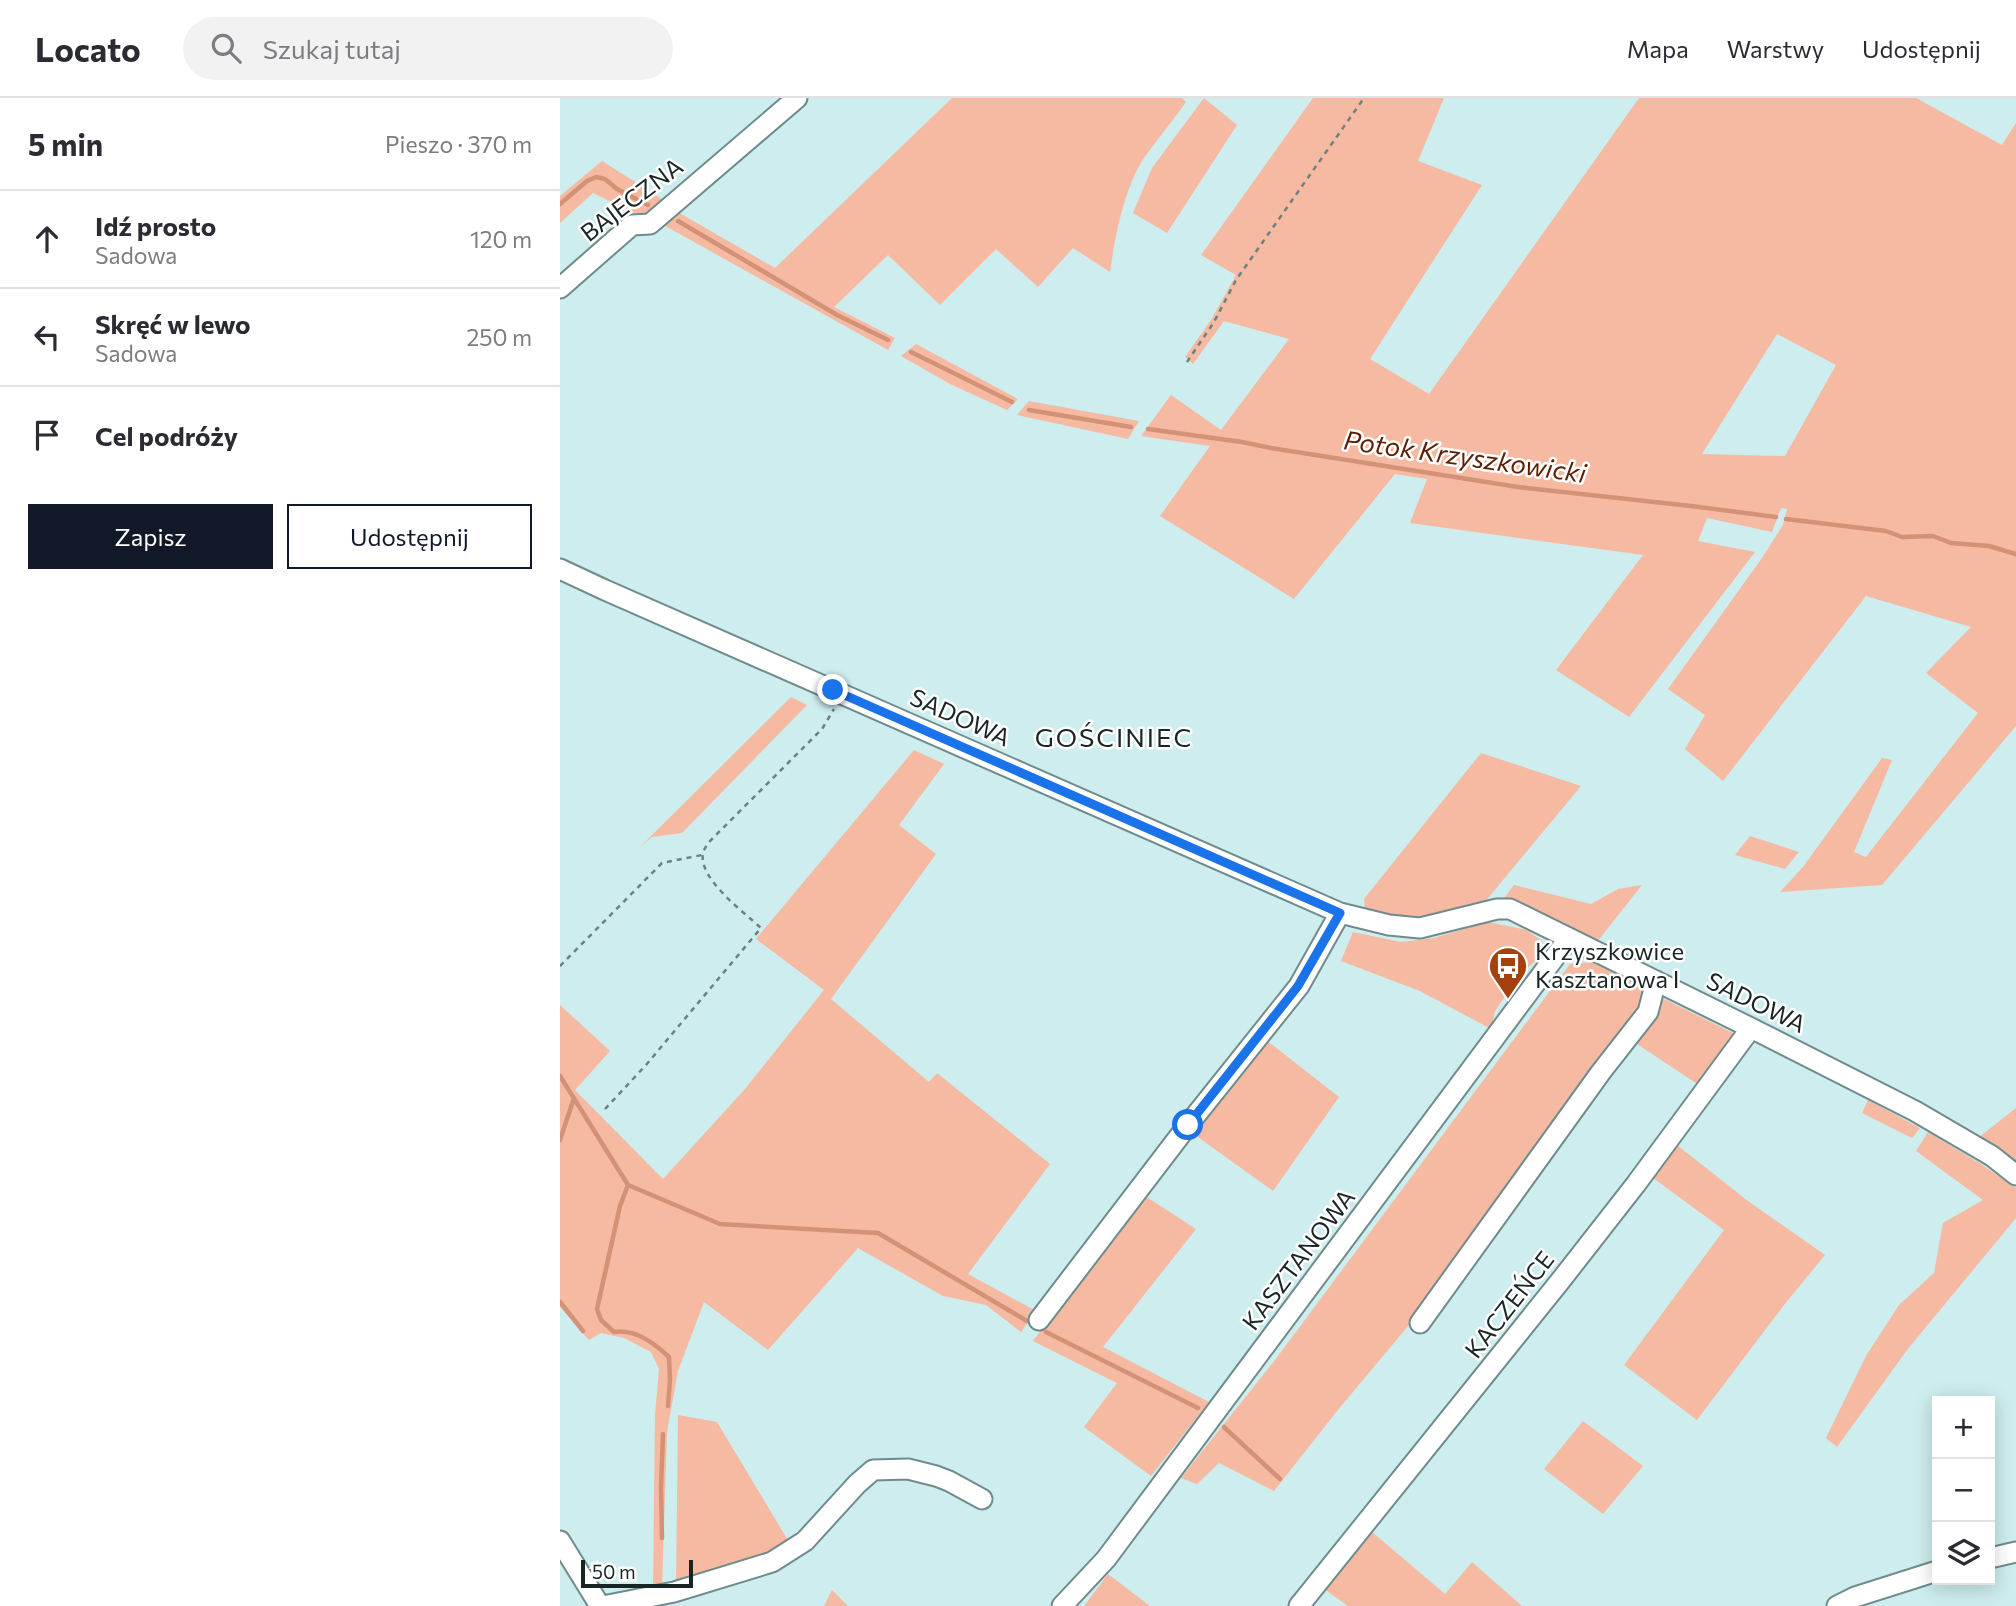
<!DOCTYPE html>
<html lang="pl">
<meta charset="utf-8">
<style>
body{margin:0;font-family:Commissioner,sans-serif;background:#f2f2f3;color:#2b2b33}
.controls{position:absolute;right:21px;bottom:21px;display:grid;overflow:hidden;border-radius:0px;box-shadow:0 4px 18px #0003}
.controls button{width:63px;height:63px;display:grid;place-items:center;padding:0;border:0;border-bottom:2px solid #e1e1e2;background:#fff;color:#2b2b33;font:35px sans-serif}
.scale{position:absolute;left:21px;bottom:18px;width:112px;box-sizing:border-box;padding-left:7px;border:4px solid #192525;border-top:0;font-size:19px;line-height:24px;white-space:nowrap;color:#192525;-webkit-text-stroke:5px #fff;paint-order:stroke}
.stop{position:absolute;width:21px;height:21px;margin:-16px;border:5px solid #1a73e8;border-radius:50%;background:#fff}
.stop.end{background:#1a73e8;border-color:#fff;box-shadow:0 2px 7px #0008}
.list{margin:0;padding:0;list-style:none}
h2{display:flex;justify-content:space-between;align-items:center;height:91px;margin:0;padding:0 28px;font-size:30px}
h2 small{font-size:23px;font-weight:400;color:#7c7c81}
.list li{display:grid;grid-template-columns:46px 1fr auto;gap:21px;align-items:center;box-sizing:border-box;height:98px;padding:0 28px;border-top:2px solid #e1e1e2}
.list b{display:block;font-size:26px;white-space:nowrap}
.list p{margin:0;font-size:23px;white-space:nowrap;color:#7c7c81}
.list em{font-size:23px;font-style:normal;color:#7c7c81}
.actions{display:flex;gap:14px;padding:21px 28px}
.actions a{flex:1;padding:16px 0;border:2px solid #111827;border-radius:0px;text-align:center;font-size:24px;color:#111827}
.actions .main{background:#111827;color:#fff}
.icon{flex:none;width:38px;height:38px;fill:none;stroke:currentColor;stroke-width:2;stroke-linecap:round;stroke-linejoin:round}
.map{position:relative;flex:none;width:1456px;height:1508px;overflow:hidden}
header{display:flex;align-items:center;gap:42px;box-sizing:border-box;height:98px;padding:0 35px;background:#fff;border-bottom:2px solid #e1e1e2}
header strong{font-size:33px}
nav{display:flex;gap:38px;margin-inline-start:auto;font-size:24px}
.search{width:490px;height:63px;background:#f2f2f3;display:flex;align-items:center;gap:18px;box-sizing:border-box;padding:0 24px;border-radius:38px;color:#7c7c81;font-size:26px}
main{display:flex}
aside{flex:1;background:#fff}
.map>svg:first-child{display:block}
.green{fill:#f6b9a1;fill-rule:evenodd}
.lines{fill:none;stroke-linecap:round;stroke-linejoin:round}
.stream{stroke:#d39176;stroke-width:4.5}
.minor-casing{stroke:#6f8b8c;stroke-width:23}
.path{stroke:#6c8181;stroke-width:2.5;stroke-dasharray:5 5;stroke-linecap:butt}
.minor{stroke:#fff;stroke-width:19}
.route{stroke:#1a73e8;stroke-width:9}
.labels{text-anchor:middle;stroke-width:5;stroke-linejoin:round;paint-order:stroke}
.street-label{font-size:24px;fill:#192525;stroke:#fff}
.poi-label{font-size:24px;fill:#192525;stroke:#fff;text-anchor:start}
.water-label{font-size:26px;font-style:italic;fill:#5c2104;stroke:#fff}
.neighbourhood-label{font-size:26px;letter-spacing:2px;fill:#192525;stroke:#fff}
</style>
<header>
<strong>Locato</strong>
<div class="search"><svg class="icon" aria-label="search" viewBox="0 0 24 24"><circle cx="10" cy="10" r="6"/><path d="M15 15l6 6"/></svg>Szukaj tutaj</div>
<nav><a>Mapa</a><a>Warstwy</a><a>Udostępnij</a></nav>
</header>
<main>
<aside>
<h2>5 min<small>Pieszo · 370 m</small></h2>
<ul class="list">
<li><svg class="icon" aria-label="ahead" viewBox="0 0 24 24"><path d="M12 20V5M6 11l6-6 6 6"/></svg><div><b>Idź prosto</b><p>Sadowa</p></div><em>120 m</em></li>
<li><svg class="icon" aria-label="left" viewBox="0 0 24 24"><path d="M17 20v-9H6M10 6l-5 5 5 5"/></svg><div><b>Skręć w lewo</b><p>Sadowa</p></div><em>250 m</em></li>
<li><svg class="icon" aria-label="arrive" viewBox="0 0 24 24"><path d="M6 21V4h12l-3 4 3 4H6"/></svg><div><b>Cel podróży</b></div></li>
</ul>
<div class="actions"><a class="main">Zapisz</a><a>Udostępnij</a></div>
</aside>
<div class="map">
<svg width="1456" height="1508" viewBox="0 0 1456 1508">
<rect width="100%" height="100%" fill="#ceedee"/>
<path class="green" d="M 392,0 L 622,0 L 626,4 C 613,23 597,41 584,60 C 564,90 555,139 550,174 L 513,150 L 478,189 L 436,151 L 380,207 L 328,157 L 274,209 L 335,240 L 328,252 L 100,125 L 116,113 L 215,170 Z
M 644,0 L 677,27 L 607,135 L 573,115 L 592,70 Z
M 753,0 L 884,0 L 858,63 L 922,87 L 810,261 L 869,296 L 1079,0 L 1356,0 L 1442,47 L 1456,25 L 1456,628 L 1322,787 L 1220,794 L 1243,769 L 1322,660 L 1332,662 L 1294,754 L 1306,759 L 1418,615 L 1366,575 L 1411,529 L 1306,498 L 1163,683 L 1125,651 L 1145,617 L 1108,591 L 1202,460 L 1223,427 L 1227,411 L 1221,410 L 1212,434 L 1147,420 L 1138,443 L 1195,454 L 1069,619 L 996,572 L 1083,457 L 850,425 L 867,381 L 835,376 L 734,501 L 600,418 L 650,348 L 581,338 L 611,297 L 661,332 L 729,241 L 664,223 L 633,266 L 625,259 L 651,222 L 676,177 L 641,157 ZM 1217,236 L 1276,267 L 1225,358 L 1142,356 Z
M 42,63 L 105,103 L 87,121 L 33,95 L 0,125 L 0,98 Z
M 356,246 L 458,301 L 447,312 L 390,286 L 341,258 Z
M 469,303 L 579,323 L 568,341 L 457,317 Z
M 231,599 L 247,607 L 122,735 L 92,739 L 79,750 Z
M 354,652 L 384,666 L 339,727 L 376,756 L 271,901 L 369,984 L 377,975 L 490,1066 L 408,1176 L 476,1213 L 461,1234 L 426,1207 L 383,1198 L 298,1150 L 208,1252 L 144,1204 L 118,1273 L 107,1334 L 102,1489 L 93,1493 L 95,1317 L 99,1271 L 91,1254 L 64,1240 L 41,1235 L 29,1242 L 0,1209 L 0,907 L 50,953 L 15,992 L 103,1081 L 185,991 L 264,892 L 196,841 Z
M 921,655 L 1021,688 L 924,805 L 866,820 L 805,813 L 804,801 Z
M 1190,738 L 1239,754 L 1225,771 L 1175,757 Z
M 954,787 L 1031,806 L 1058,791 L 1082,787 L 1037,844 L 942,803 Z
M 928,824 L 967,832 L 983,844 L 983,857 L 961,875 L 935,913 L 931,931 L 860,893 L 781,863 L 793,834 L 841,844 L 874,840 Z
M 1033,864 L 1087,893 L 1083,912 L 869,1203 L 777,1313 L 714,1393 L 659,1365 L 637,1386 L 621,1380 L 715,1262 L 1010,866 Z
M 1100,899 L 1179,938 L 1142,989 L 1071,942 Z
M 706,942 L 779,999 L 713,1093 L 631,1034 Z
M 1308,1002 L 1360,1030 L 1352,1040 L 1302,1015 Z
M 1456,1010 L 1456,1064 L 1418,1040 Z
M 1368,1034 L 1421,1066 L 1456,1090 L 1456,1120 L 1347,1252 L 1277,1349 L 1266,1340 L 1306,1258 L 1339,1207 L 1374,1175 L 1383,1125 L 1423,1102 L 1356,1053 Z
M 1113,1044 L 1188,1103 L 1265,1157 L 1224,1207 L 1137,1322 L 1064,1267 L 1164,1132 L 1089,1077 Z
M 582,1096 L 636,1131 L 543,1249 L 649,1304 L 591,1378 L 524,1329 L 557,1285 L 473,1243 Z
M 118,1317 L 157,1324 L 229,1444 L 208,1458 L 116,1487 Z
M 1023,1323 L 1083,1368 L 1043,1416 L 984,1371 Z
M 812,1434 L 885,1496 L 912,1464 L 962,1508 L 788,1508 L 764,1491 Z
M 548,1476 L 590,1508 L 524,1508 Z
M 272,1492 L 288,1508 L 264,1508 Z"/>
<g class="lines">
<path class="stream" d="M 0,106 L 27,83 L 36,79 L 45,81 L 57,91 L 88,107
M 118,123 L 277,217 L 328,242
M 351,254 L 452,304
M 469,312 L 571,329
M 588,331 L 682,344 L 711,350 L 958,389 L 1131,408 L 1216,419
M 1226,421 L 1326,433 L 1342,439 L 1373,438 L 1391,445 L 1429,448 L 1456,456
M 0,978 L 68,1087 L 160,1126 L 318,1135 L 467,1223
M 0,1042 L 13,1003
M 68,1087 L 60,1108 L 37,1211 L 41,1222 L 54,1234 C 76,1231 94,1245 109,1259 L 110,1282 L 108,1308
M 0,1204 L 23,1233
M 486,1234 L 638,1310
M 664,1329 L 720,1381
M 102,1440 L 101,1389 L 103,1336"/>
<g class="minor-casing">
<path id="minor" d="M 0,190 L 72,127 L 90,126 L 237,0
M 0,471 L 45,492 L 780,815 L 829,827 L 860,830 L 937,811 L 950,811 L 1191,930 L 1355,1013 L 1432,1058 L 1456,1077
M 479,1222 L 628,1027 L 739,888 L 780,815
M 860,1225 L 1041,974 L 1088,914 L 1096,883
M 0,1443 L 40,1508
M 1430,1460 L 1456,1454
M 43,1508 L 114,1494 L 212,1464 L 245,1443 L 297,1386 L 313,1372 L 348,1371 L 376,1378 L 389,1383 L 422,1401
M 502,1508 L 546,1461 L 1009,840
M 739,1508 L 1001,1182 L 1076,1086 L 1191,930
M 1277,1508 L 1295,1499 L 1377,1473"/>
</g>
<path class="path" d="M 627,264 L 654,224 L 676,182 L 804,0
M 0,868 L 102,765 L 142,757
M 45,1011 L 86,967 L 201,830 C 184,814 138,781 143,755 C 143,753 147,747 148,745 L 262,631 L 274,611"/>
<use href="#minor" class="minor"/>
</g>
<g class="lines">
<path class="route" d="M 273,592 L 780,815 L 738,888 L 628,1027"/>
</g>
<defs>
<g id="bus-pin" transform="scale(2.0125)"><path d="M0 17L-7.5 6A9.5 9.5 0 1 1 7.5 6Z" fill="#a5410d" stroke="#fff"/><path d="M-5-6H5V4H4V6H2V4H-2V6H-4V4H-5ZM-3.5-4V0h7V-4ZM-3.5 1.2v1.5H-2V1.2ZM2 1.2v1.5H3.5V1.2Z" fill="#fff"/></g>
</defs>
<g fill-rule="evenodd">
<use href="#bus-pin" x="948" y="868"/>
</g>
<g class="labels">
<g class="street-label">
<text transform="translate(72 102) rotate(-37)" y="8">BAJECZNA</text>
<text transform="translate(400 620) rotate(24)" y="8">SADOWA</text>
<text transform="translate(1196 905) rotate(26)" y="8">SADOWA</text>
<text transform="translate(739 1162) rotate(-53)" y="8">KASZTANOWA</text>
<text transform="translate(950 1207) rotate(-52)" y="8">KACZEŃCE</text>
</g>
<g class="poi-label">
<text x="975" y="862">Krzyszkowice<tspan x="975" dy="28">Kasztanowa I</tspan></text>
</g>
<g class="water-label">
<text transform="translate(905 359) rotate(8)" y="9">Potok Krzyszkowicki</text>
</g>
<g class="neighbourhood-label">
<text x="554" y="649">GOŚCINIEC</text>
</g>
</g>
</svg>
<div class="controls">
<button>+</button>
<button>−</button>
<button><svg class="icon" aria-label="layers" viewBox="0 0 24 24"><path d="M12 4l9 5-9 5-9-5zM3 14l9 5 9-5"/></svg></button>
</div>
<div class="scale">50 m</div>
<div class="stop" style="left:628px;top:1027px"></div>
<div class="stop end" style="left:273px;top:592px"></div>
</div>
</main>
